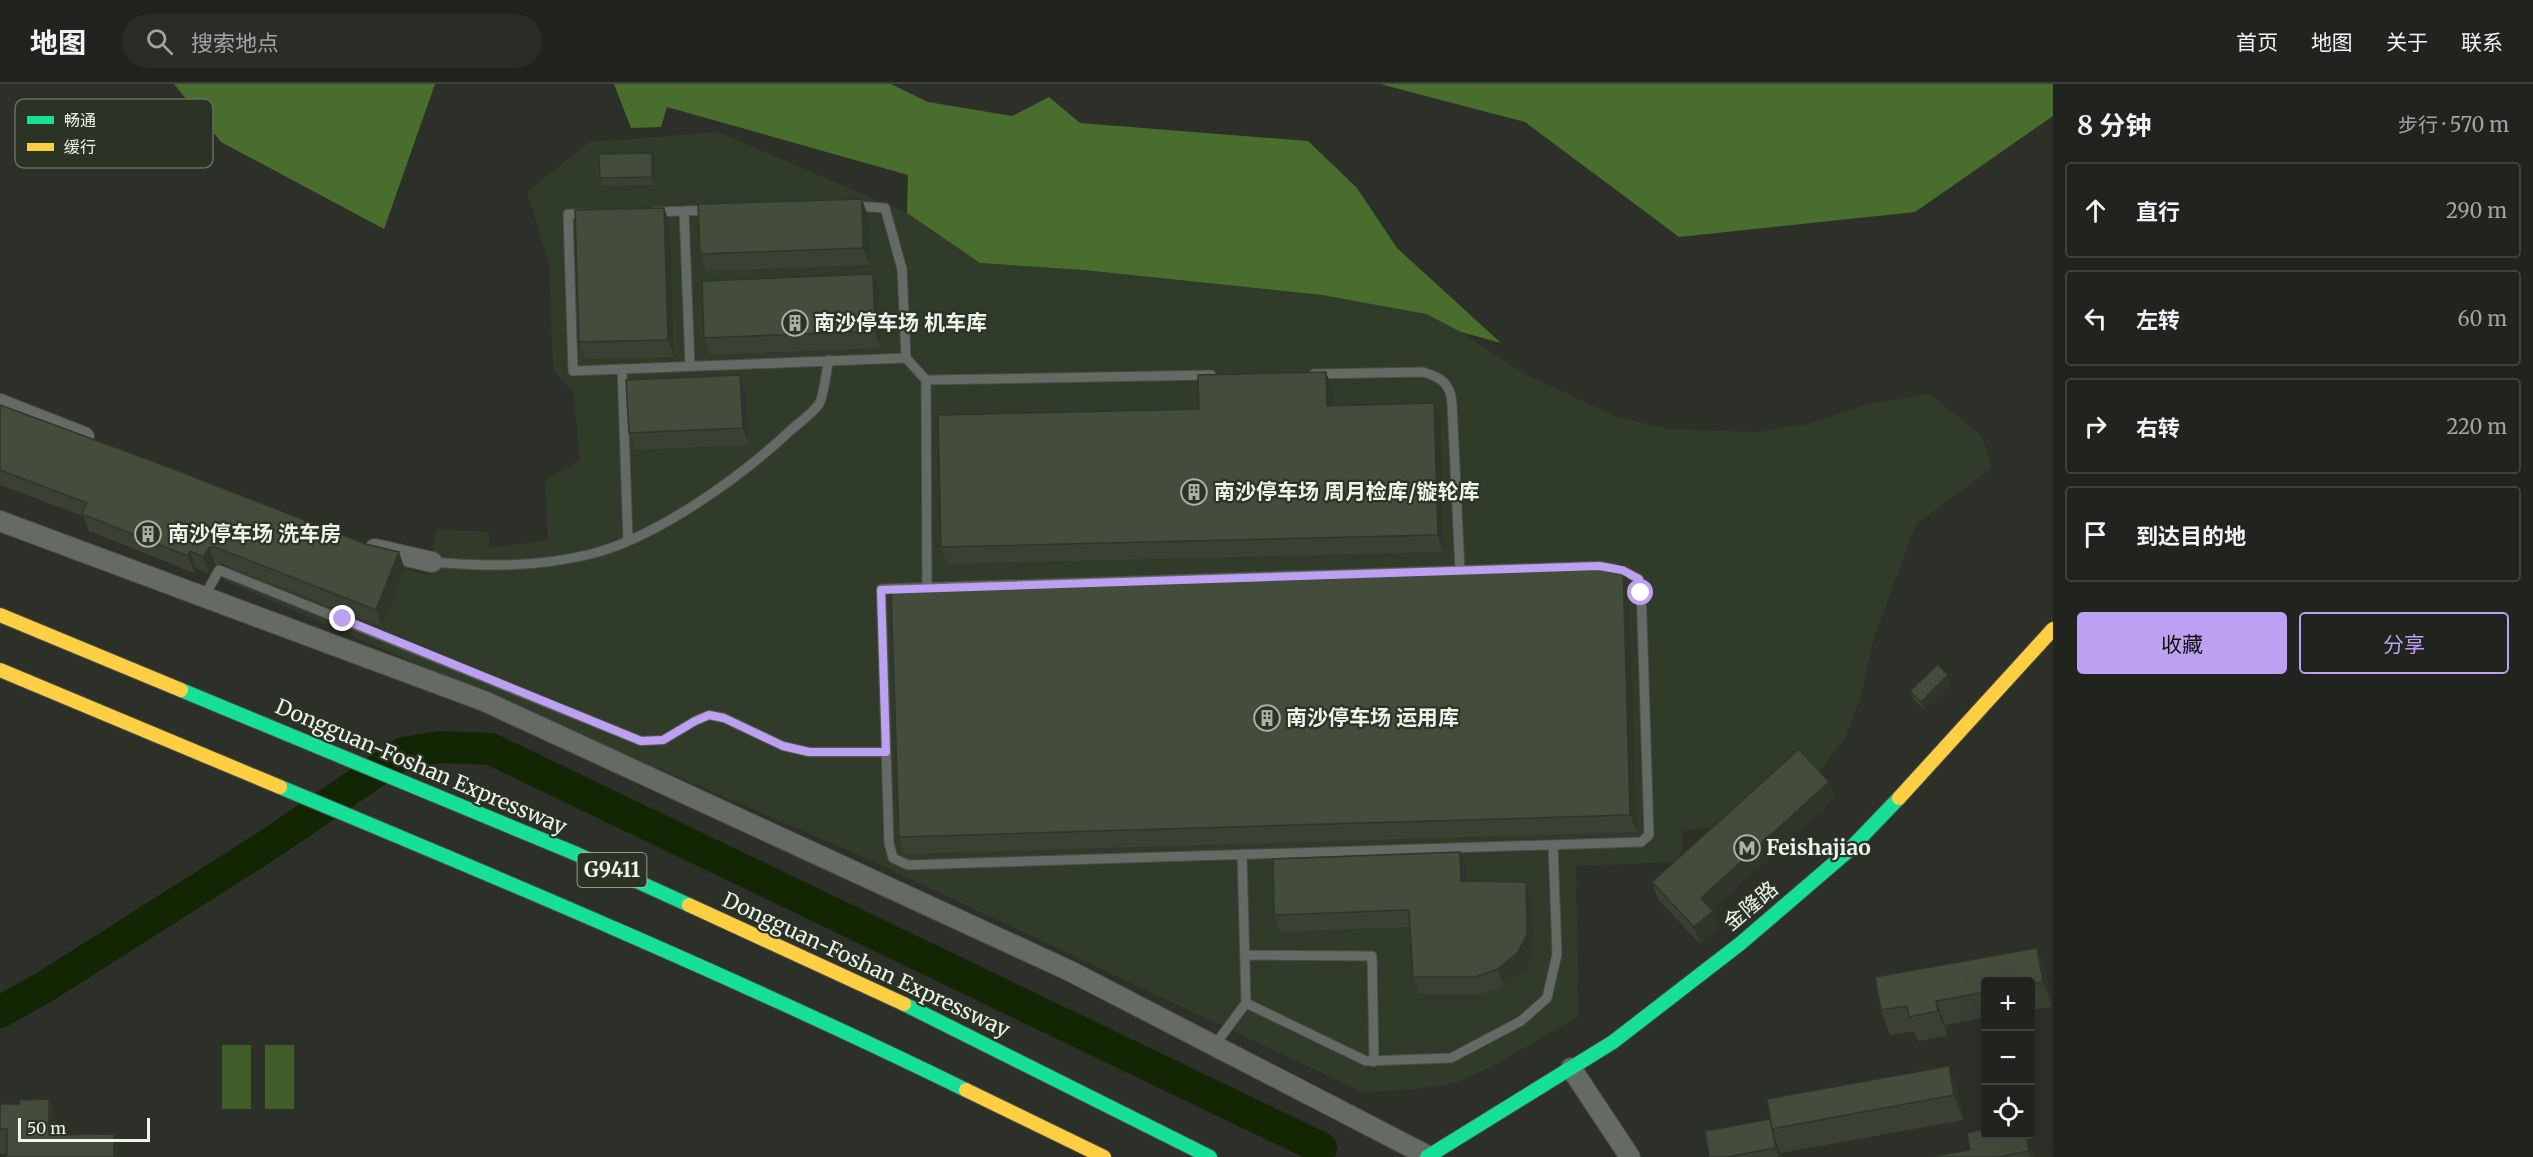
<!DOCTYPE html>
<html lang="zh">
<meta charset="utf-8">
<style>
body{margin:0;font-family:Merriweather,"Noto Sans SC",serif;background:#292c27;color:#f1f3f6}
.controls{position:absolute;right:18px;bottom:18px;display:grid;overflow:hidden;border-radius:6px;box-shadow:0 6px 24px #0002}
.controls button{width:54px;height:54px;display:grid;place-items:center;padding:0;border:0;border-bottom:2px solid #3e413c;background:#21241e;color:#f1f3f6;font:30px sans-serif}
.scale{position:absolute;left:18px;bottom:15px;width:132px;box-sizing:border-box;padding-left:6px;border:3px solid #eef3eb;border-top:0;font-size:16px;line-height:21px;white-space:nowrap;color:#eef3eb;-webkit-text-stroke:4px #2b3325;paint-order:stroke}
.stop{position:absolute;width:18px;height:18px;margin:-14px;border:4px solid #bca0f2;border-radius:50%;background:#fff}
.stop.end{background:#bca0f2;border-color:#fff;box-shadow:0 2px 6px #0008}
.list{margin:0;padding:0;list-style:none}
h2{display:flex;justify-content:space-between;align-items:center;height:78px;margin:0;padding:0 24px;font-size:26px}
h2 small{font-size:20px;font-weight:400;color:#a2a4a4}
.list li{display:grid;grid-template-columns:39px 1fr auto;gap:18px;align-items:center;box-sizing:border-box;height:96px;margin:0 12px 12px;padding:0 12px;border:2px solid #3e413c;border-radius:6px}
.list b{display:block;font-size:22px;white-space:nowrap}
.list em{font-size:20px;font-style:normal;color:#a2a4a4}
.actions{display:flex;gap:12px;padding:18px 24px}
.actions a{flex:1;padding:14px 0;border:2px solid #bca0f2;border-radius:6px;text-align:center;font-size:21px;color:#bca0f2}
.actions .main{background:#bca0f2;color:#111}
.icon{flex:none;width:33px;height:33px;fill:none;stroke:currentColor;stroke-width:2;stroke-linecap:round;stroke-linejoin:round}
.map{position:relative;flex:none;width:2053px;height:1073px;overflow:hidden}
header{display:flex;align-items:center;gap:36px;box-sizing:border-box;height:84px;padding:0 30px;background:#21241e;border-bottom:2px solid #3e413c}
header strong{font-size:28px}
nav{display:flex;gap:33px;margin-inline-start:auto;font-size:21px}
.search{width:420px;height:54px;background:#292c27;display:flex;align-items:center;gap:15px;box-sizing:border-box;padding:0 21px;border-radius:33px;color:#a2a4a4;font-size:22px}
main{display:flex}
aside{flex:1;background:#21241e}
.map>svg:first-child{display:block}
.built{fill:#303b29}
.green{fill:#405d2a}
.forest{fill:#496d2d}
.lines{fill:none;stroke-linecap:round;stroke-linejoin:round}
.river{stroke:#132604;stroke-width:32}
.lane-casing{stroke:#484c45;stroke-width:11}
.street-casing{stroke:#484c45;stroke-width:22}
.fast-casing{stroke:#484c45;stroke-width:16}
.slow-casing{stroke:#484c45;stroke-width:16}
.lane{stroke:#666a64;stroke-width:9}
.street{stroke:#666a64;stroke-width:20}
.fast{stroke:#16e098;stroke-width:14}
.slow{stroke:#ffcf43;stroke-width:14}
.wall{fill:#3a4134}
.shaded-wall{fill:#30352a}
.building{fill:#444c3c;stroke:#30352a;stroke-width:1.5}
.route{stroke:#bca0f2;stroke-width:8}
.labels{text-anchor:middle;stroke-width:4.5;stroke-linejoin:round;paint-order:stroke}
.shield{fill:#2b3325;stroke:#b4b9b0;stroke-width:1.5}
.shield-label{font-size:20px;font-weight:bold;fill:#eef3eb}
.poi-label{font-size:21px;font-weight:bold;fill:#eef3eb;stroke:#2b3325;text-anchor:start}
.street-label{font-size:21px;fill:#eef3eb;stroke:#2b3325}
.key{fill:#2b3325;stroke:#666d60;stroke-width:1.5}
.key-label{font-size:16px;fill:#eef3eb}
</style>
<header>
<strong>地图</strong>
<div class="search"><svg class="icon" aria-label="search" viewBox="0 0 24 24"><circle cx="10" cy="10" r="6"/><path d="M15 15l6 6"/></svg>搜索地点</div>
<nav><a>首页</a><a>地图</a><a>关于</a><a>联系</a></nav>
</header>
<main>
<div class="map">
<svg width="2053" height="1073" viewBox="0 0 2053 1073">
<rect width="100%" height="100%" fill="#2c3028"/>
<path class="built" d="M 718,48 L 907,129 L 980,179 L 1084,186 L 1322,211 L 1426,230 L 1461,248 L 1525,290 L 1615,332 L 1669,345 L 1758,348 L 1808,340 L 1865,321 L 1930,310 L 1982,352 L 1992,384 L 1916,440 L 1874,554 L 1861,612 L 1846,652 L 1820,687 L 1783,722 L 1745,738 L 1683,747 L 1681,778 L 1576,782 L 1579,932 L 1491,983 L 1455,999 L 1418,1005 L 1362,1008 L 868,775 L 223,496 L 249,428 L 388,481 L 430,491 L 436,445 L 489,448 L 489,464 L 548,456 L 545,396 L 580,376 L 573,308 L 553,286 L 549,180 L 527,108 L 590,58 Z"/>
<path class="green" d="M 222,961 L 251,961 L 251,1025 L 222,1025 Z
M 265,961 L 294,961 L 294,1025 L 265,1025 Z"/>
<path class="forest" d="M 174,0 L 435,0 L 384,145 L 221,58 Z
M 614,0 L 891,0 L 928,18 L 1012,32 L 1049,13 L 1080,39 L 1308,57 L 1357,104 L 1397,164 L 1501,259 L 1461,248 L 1426,230 L 1322,211 L 1084,186 L 980,179 L 907,129 L 908,91 L 667,23 L 661,43 L 631,44 Z
M 1380,0 L 2053,0 L 2053,32 L 1915,128 L 1679,153 L 1525,38 Z"/>
<g class="lines">
<path class="river" d="M 0,928 L 46,902 L 268,761 L 403,669 L 440,663 L 491,665 L 1321,1064"/>
<g class="lane-casing">
<path id="lane" d="M 854,122 L 885,124 L 902,185 L 906,274
M 684,127 L 711,126
M 655,128 L 684,127 L 690,282
M 587,130 L 568,130 L 573,287 L 906,274 L 926,296
M 622,285 L 628,456
M 1314,290 L 1423,288 C 1441,293 1451,300 1452,320 L 1460,487
M 432,478 C 486,483 538,483 591,470 C 658,453 742,392 792,345 C 800,338 812,330 819,320 C 824,312 826,287 829,276
M 1599,482 L 1622,486 L 1639,495 L 1641,502 L 1649,751 L 1641,758 L 908,781 L 893,774 L 889,759 L 881,505 Z
M 927,504 L 926,296 L 1211,291
M 204,513 L 219,486 L 641,657 L 663,656 L 695,637 L 709,631 L 724,634 L 783,662 L 809,668 L 886,668
M 1245,871 L 1372,872 L 1374,978
M 1246,919 L 1366,977 L 1451,974 L 1521,937 L 1547,914 L 1557,870 L 1553,761
M 1214,962 L 1246,919 L 1242,770"/>
</g>
<g class="street-casing">
<path id="street" d="M 0,320 L 84,353
M 0,437 L 484,617 L 1070,887 L 1428,1072
M 375,465 L 432,478
M 1571,984 L 1630,1073"/>
</g>
<g class="fast-casing">
<path id="fast" d="M 181,606 L 579,771 L 689,821
M 280,703 C 511,799 741,896 966,1006
M 904,920 L 1210,1073
M 1427,1073 L 1613,958 L 1741,859 L 1847,768 L 1899,714"/>
</g>
<g class="slow-casing">
<path id="slow" d="M 0,531 L 181,606
M 0,586 L 280,703
M 1899,714 L 2053,545
M 689,821 L 904,920
M 966,1006 L 1104,1073"/>
</g>
<use href="#lane" class="lane"/>
<use href="#street" class="street"/>
<use href="#fast" class="fast"/>
<use href="#slow" class="slow"/>
</g>
<path class="wall" d="M 655,77 L 655,101 L 603,102 L 600,94 Z
M 664,124 L 670,141 L 674,273 L 585,275 L 579,258 Z
M 868,132 L 870,181 L 706,187 L 700,170 Z
M 879,207 L 881,264 L 710,271 L 704,254 Z
M 1332,305 L 1332,322 L 1441,336 L 1444,468 L 947,480 L 941,463 Z
M 746,308 L 749,361 L 635,366 L 629,349 Z
M 0,321 L 405,485 L 382,543 L 222,480 L 215,481 L 209,490 L 196,484 L 194,489 L 89,447 L 83,432 L 0,401 Z
M 1623,481 L 1629,498 L 1637,748 L 905,770 L 899,753 Z
M 1951,600 L 1924,626 L 1913,615 L 1910,607 Z
M 1829,698 L 1835,714 L 1712,826 L 1719,844 L 1700,860 L 1658,815 L 1652,798 Z
M 1466,785 L 1466,797 L 1526,798 L 1532,815 L 1533,868 L 1525,885 L 1504,902 L 1482,910 L 1419,910 L 1413,893 L 1410,843 L 1281,848 L 1274,831 Z
M 2037,864 L 2046,889 L 2052,923 L 2031,926 L 2031,897 L 1986,897 L 1986,934 L 1945,941 L 1947,952 L 1918,957 L 1914,947 L 1890,951 L 1881,926 L 1875,893 Z
M 1958,1006 L 1963,1036 L 1781,1069 L 1780,1068 L 1782,1073 L 1709,1073 L 1705,1047 Z
M 49,1015 L 57,1040 L 58,1051 L 7,1070 L 0,1070 L 0,1020 L 19,1020 Z
M 1986,1050 L 2028,1050 L 2033,1063 L 2035,1073 L 1929,1073 L 1970,1066 Z"/>
<path class="shaded-wall" d="M 652,69 L 655,77 L 655,101 L 652,93 Z
M 862,115 L 868,132 L 870,181 L 863,164 Z
M 664,124 L 670,141 L 674,273 L 668,256 Z
M 873,190 L 879,207 L 881,264 L 875,247 Z
M 1326,288 L 1332,305 L 1333,339 L 1327,322 Z
M 740,291 L 746,308 L 749,361 L 743,344 Z
M 1434,319 L 1441,336 L 1444,468 L 1438,451 Z
M 209,464 L 215,481 L 209,490 L 203,473 Z
M 190,467 L 196,484 L 194,489 L 188,472 Z
M 399,468 L 405,485 L 382,543 L 376,526 Z
M 1623,481 L 1629,498 L 1637,748 L 1630,731 Z
M 1948,591 L 1951,600 L 1924,626 L 1921,618 Z
M 1829,698 L 1835,714 L 1707,831 L 1701,814 Z
M 1460,768 L 1466,785 L 1467,814 L 1461,797 Z
M 1526,798 L 1532,815 L 1533,868 L 1525,885 L 1504,902 L 1498,885 Z
M 1713,827 L 1719,844 L 1700,860 L 1694,843 Z
M 2037,864 L 2046,889 L 2052,923 L 2043,898 Z
M 1936,917 L 1945,941 L 1947,952 L 1938,927 Z
M 1949,982 L 1958,1006 L 1963,1036 L 1954,1011 Z
M 49,1015 L 57,1040 L 58,1073 L 49,1051 Z
M 1770,1035 L 1772,1045 L 1782,1073 L 1779,1073 L 1776,1064 Z
M 114,1050 L 122,1073 L 114,1073 Z
M 2026,1050 L 2028,1050 L 2033,1063 L 2035,1073 L 2031,1073 L 2029,1067 Z"/>
<path class="building" d="M 652,69 L 652,93 L 600,94 L 599,70 Z
M 862,115 L 863,164 L 700,170 L 698,120 Z
M 664,124 L 668,256 L 579,258 L 575,126 Z
M 873,190 L 875,247 L 704,254 L 702,197 Z
M 1326,288 L 1327,322 L 1434,319 L 1438,451 L 941,463 L 938,331 L 1199,325 L 1198,291 Z
M 740,291 L 743,344 L 629,349 L 626,296 Z
M 0,321 L 171,384 L 366,460 L 399,468 L 376,526 L 215,463 L 209,464 L 203,473 L 190,467 L 188,472 L 82,430 L 87,419 L 0,386 Z
M 1623,481 L 1630,731 L 899,753 L 891,503 Z
M 1938,580 L 1948,591 L 1921,618 L 1910,607 Z
M 1799,665 L 1829,698 L 1701,814 L 1713,827 L 1694,843 L 1652,798 Z
M 1460,768 L 1461,797 L 1526,798 L 1527,851 L 1518,868 L 1498,885 L 1475,893 L 1413,893 L 1409,826 L 1274,831 L 1273,775 Z
M 2037,864 L 2043,898 L 2031,900 L 2031,897 L 1986,897 L 1986,908 L 1936,917 L 1938,927 L 1909,933 L 1907,922 L 1881,926 L 1875,893 Z
M 1949,982 L 1954,1011 L 1772,1045 L 1767,1015 Z
M 49,1015 L 49,1051 L 114,1050 L 114,1073 L 7,1073 L 7,1045 L 0,1045 L 0,1020 L 19,1020 L 19,1016 Z
M 1770,1035 L 1776,1064 L 1726,1073 L 1709,1073 L 1705,1047 Z
M 1986,1045 L 1986,1050 L 2026,1050 L 2029,1067 L 1998,1073 L 1929,1073 L 1970,1066 L 1967,1049 Z"/>
<g class="lines">
<path class="route" d="M 343,535 L 641,657 L 663,656 L 695,637 L 709,631 L 724,634 L 783,662 L 809,668 L 886,668 L 881,506 L 1599,482 L 1622,486 L 1639,495 L 1641,509"/>
</g>
<defs>
<g id="building-ring" transform="scale(1.35)"><circle r="9.5" fill="#2b3325" stroke="#aaafa7" stroke-width="1.5"/><path d="M-4-6H4V6H1V3H-1V6H-4ZM-2.5-4.3h1.7v1.8h-1.7ZM.8-4.3h1.7v1.8H.8ZM-2.5-1h1.7V.8h-1.7ZM.8-1h1.7V.8H.8Z" fill="#aaafa7"/></g>
<g id="metro-ring" transform="scale(1.35)"><circle r="9.5" fill="#2b3325" stroke="#aaafa7" stroke-width="1.5"/><path d="M-5.5 5V-5H-3L0 0L3-5H5.5V5H3V-.5L0 4L-3-.5V5Z" fill="#aaafa7"/></g>
</defs>
<g fill-rule="evenodd">
<use href="#building-ring" x="795" y="239"/>
<use href="#building-ring" x="1194" y="408"/>
<use href="#building-ring" x="148" y="450"/>
<use href="#building-ring" x="1267" y="634"/>
<use href="#metro-ring" x="1747" y="764"/>
</g>
<g class="labels">
<rect class="shield" x="577.5" y="769" width="69" height="34" rx="4.5"/>
<g class="shield-label">
<text x="612" y="793">G9411</text>
</g>
<g class="poi-label">
<text x="814" y="246">南沙停车场 机车库</text>
<text x="1214" y="415">南沙停车场 周月检库/镟轮库</text>
<text x="168" y="457">南沙停车场 洗车房</text>
<text x="1286" y="641">南沙停车场 运用库</text>
<text x="1766" y="771">Feishajiao</text>
</g>
<g class="street-label">
<text transform="translate(421 683) rotate(23)" y="7">Dongguan-Foshan Expressway</text>
<text transform="translate(1751 822) rotate(-40)" y="7">金隆路</text>
<text transform="translate(866 881) rotate(25)" y="7">Dongguan-Foshan Expressway</text>
</g>
</g>
<rect x="15" y="15" width="198" height="69" rx="9" class="key"/>
<rect x="27" y="32" width="27" height="8" fill="#16e098"/>
<rect x="27" y="59" width="27" height="8" fill="#ffcf43"/>
<g class="key-label">
<text x="64" y="42">畅通</text>
<text x="64" y="69">缓行</text>
</g>
</svg>
<div class="controls">
<button>+</button>
<button>−</button>
<button><svg class="icon" aria-label="locate" viewBox="0 0 24 24"><circle cx="12" cy="12" r="6"/><path d="M12 2v4M12 18v4M2 12h4M18 12h4"/></svg></button>
</div>
<div class="scale">50 m</div>
<div class="stop" style="left:1641px;top:509px"></div>
<div class="stop end" style="left:343px;top:535px"></div>
</div>
<aside>
<h2>8 分钟<small>步行 · 570 m</small></h2>
<ul class="list">
<li><svg class="icon" aria-label="ahead" viewBox="0 0 24 24"><path d="M12 20V5M6 11l6-6 6 6"/></svg><div><b>直行</b></div><em>290 m</em></li>
<li><svg class="icon" aria-label="left" viewBox="0 0 24 24"><path d="M17 20v-9H6M10 6l-5 5 5 5"/></svg><div><b>左转</b></div><em>60 m</em></li>
<li><svg class="icon" aria-label="right" viewBox="0 0 24 24"><path d="M7 20v-9h11M14 6l5 5-5 5"/></svg><div><b>右转</b></div><em>220 m</em></li>
<li><svg class="icon" aria-label="arrive" viewBox="0 0 24 24"><path d="M6 21V4h12l-3 4 3 4H6"/></svg><div><b>到达目的地</b></div></li>
</ul>
<div class="actions"><a class="main">收藏</a><a>分享</a></div>
</aside>
</main>
